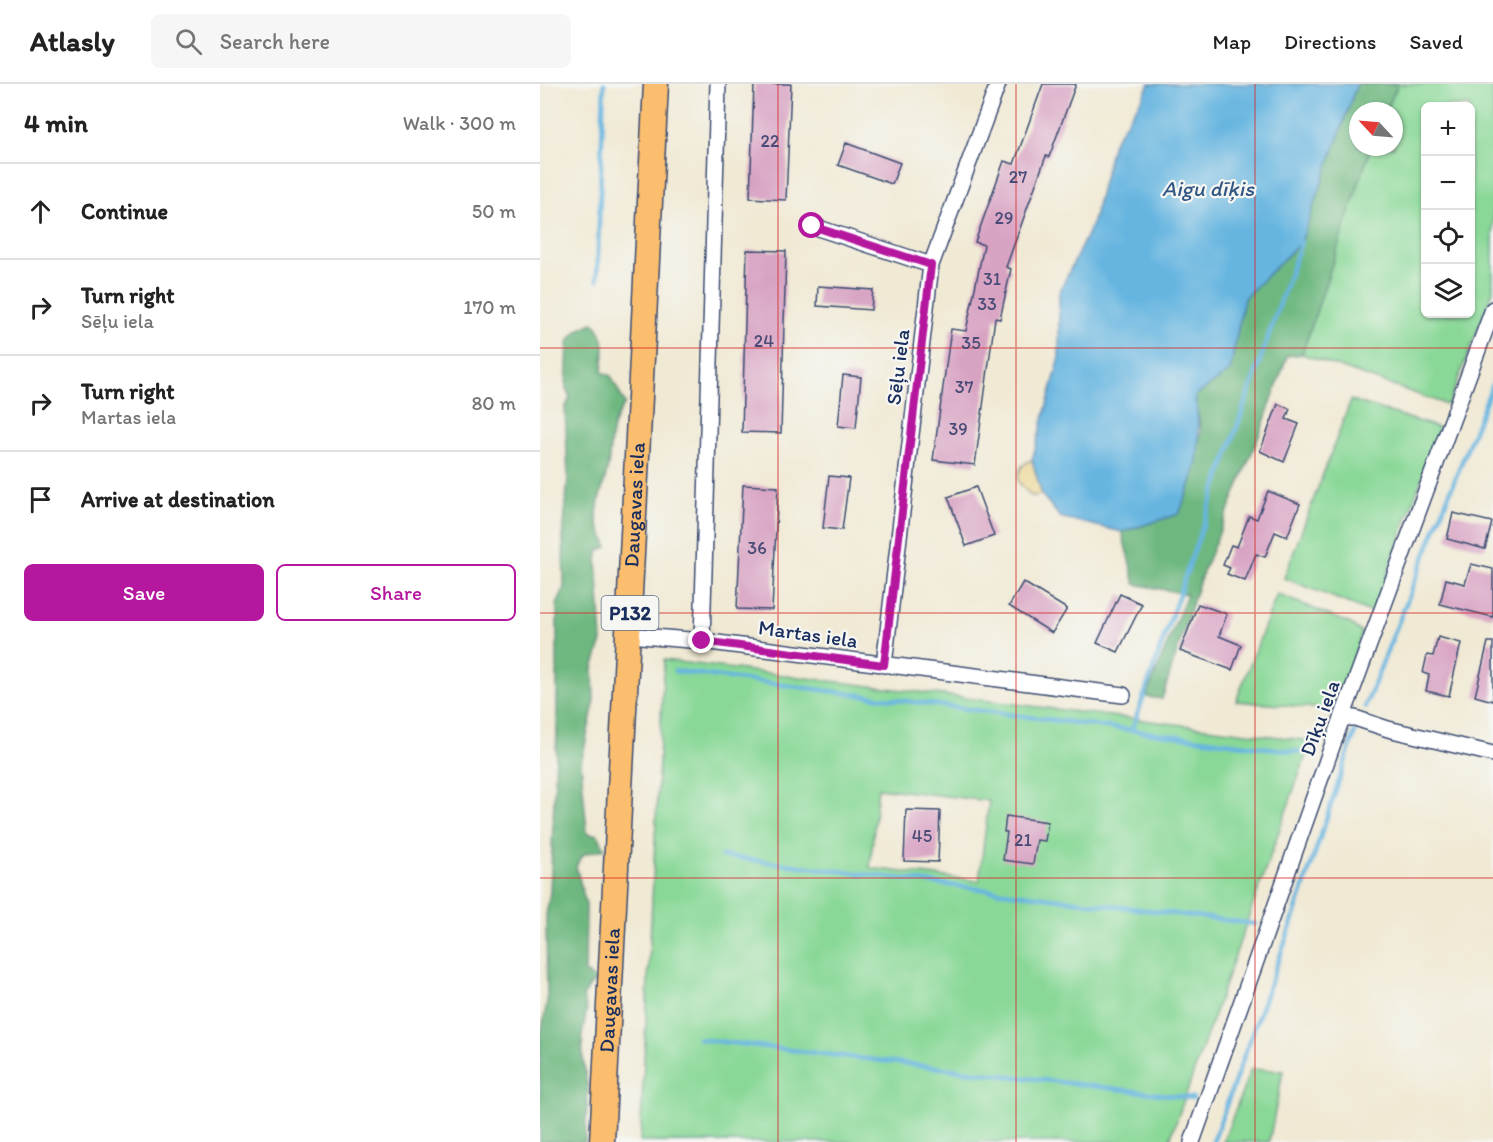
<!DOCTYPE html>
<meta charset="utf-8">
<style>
body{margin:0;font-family:Itim,sans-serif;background:#f6f6f6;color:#222}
.controls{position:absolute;right:18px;top:18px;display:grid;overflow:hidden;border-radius:9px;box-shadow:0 2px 4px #0004}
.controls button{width:54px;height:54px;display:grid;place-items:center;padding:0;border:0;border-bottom:2px solid #e0e0e0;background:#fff;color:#222;font:30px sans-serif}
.compass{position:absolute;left:809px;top:18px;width:54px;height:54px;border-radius:50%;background:#fff;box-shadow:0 2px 4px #0004;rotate:296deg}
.stop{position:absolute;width:18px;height:18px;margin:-14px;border:4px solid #b5179e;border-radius:50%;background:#fff}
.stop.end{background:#b5179e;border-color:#fff;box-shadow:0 2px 6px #0008}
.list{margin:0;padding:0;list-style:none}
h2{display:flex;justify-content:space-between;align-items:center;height:78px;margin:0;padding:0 24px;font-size:26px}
h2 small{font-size:20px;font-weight:400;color:#767676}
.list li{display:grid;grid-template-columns:39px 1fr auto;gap:18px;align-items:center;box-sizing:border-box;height:96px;padding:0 24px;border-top:2px solid #e0e0e0}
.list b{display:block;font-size:22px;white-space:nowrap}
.list p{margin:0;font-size:20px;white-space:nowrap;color:#767676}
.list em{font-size:20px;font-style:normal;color:#767676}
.actions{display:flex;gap:12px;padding:18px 24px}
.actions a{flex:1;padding:14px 0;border:2px solid #b5179e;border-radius:9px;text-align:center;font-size:21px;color:#b5179e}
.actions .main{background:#b5179e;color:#fff}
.icon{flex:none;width:33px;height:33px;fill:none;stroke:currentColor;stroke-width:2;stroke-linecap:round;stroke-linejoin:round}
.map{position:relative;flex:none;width:953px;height:1058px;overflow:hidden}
header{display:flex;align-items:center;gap:36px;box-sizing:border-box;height:84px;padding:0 30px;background:#fff;border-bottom:2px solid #e0e0e0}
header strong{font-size:28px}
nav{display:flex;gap:33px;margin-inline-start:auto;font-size:21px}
.search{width:420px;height:54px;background:#f6f6f6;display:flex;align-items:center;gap:15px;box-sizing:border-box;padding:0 21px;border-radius:9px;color:#767676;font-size:22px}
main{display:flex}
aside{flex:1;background:#fff}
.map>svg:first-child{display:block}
.green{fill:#89d897;stroke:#52847a;stroke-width:1.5;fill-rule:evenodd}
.forest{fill:#6eb880;stroke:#44746f;stroke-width:1.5}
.sand{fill:#eeda9e;stroke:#84847e;stroke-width:1.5}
.water{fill:#66b5e0;stroke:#40729f;stroke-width:1.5}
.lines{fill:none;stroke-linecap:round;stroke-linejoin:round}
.stream{stroke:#66b5e0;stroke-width:4.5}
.building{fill:#d8a3c3}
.minor-casing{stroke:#3b4b70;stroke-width:18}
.primary-casing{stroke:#3b4b70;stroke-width:27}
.minor{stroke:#fff;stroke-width:15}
.primary{stroke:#fbbe6e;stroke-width:24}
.route{stroke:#b5179e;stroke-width:8}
.grid{fill:none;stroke:#d62828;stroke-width:1.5;stroke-opacity:0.55}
.labels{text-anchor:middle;stroke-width:4.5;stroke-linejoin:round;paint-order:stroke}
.number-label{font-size:18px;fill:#4a4c77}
.shield{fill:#f6f6f2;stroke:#5d6b8a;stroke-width:1.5}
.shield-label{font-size:20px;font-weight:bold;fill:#1b2f5e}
.street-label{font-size:21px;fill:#1b2f5e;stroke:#f6f6f2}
.water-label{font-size:22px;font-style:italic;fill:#325785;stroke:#f6f6f2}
</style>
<header>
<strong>Atlasly</strong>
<div class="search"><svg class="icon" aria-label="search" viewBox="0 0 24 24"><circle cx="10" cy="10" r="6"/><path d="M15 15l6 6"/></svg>Search here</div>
<nav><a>Map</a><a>Directions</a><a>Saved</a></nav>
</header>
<main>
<aside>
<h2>4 min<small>Walk · 300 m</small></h2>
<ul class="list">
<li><svg class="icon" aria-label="ahead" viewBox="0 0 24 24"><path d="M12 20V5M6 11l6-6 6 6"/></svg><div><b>Continue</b></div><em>50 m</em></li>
<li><svg class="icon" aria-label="right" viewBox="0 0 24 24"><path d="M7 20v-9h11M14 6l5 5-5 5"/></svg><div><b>Turn right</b><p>Sēļu iela</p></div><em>170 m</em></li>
<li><svg class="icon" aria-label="right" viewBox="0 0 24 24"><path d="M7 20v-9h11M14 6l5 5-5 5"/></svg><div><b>Turn right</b><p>Martas iela</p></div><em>80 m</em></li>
<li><svg class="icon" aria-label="arrive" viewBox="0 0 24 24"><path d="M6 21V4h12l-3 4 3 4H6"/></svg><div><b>Arrive at destination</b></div></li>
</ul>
<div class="actions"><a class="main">Save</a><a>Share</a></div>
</aside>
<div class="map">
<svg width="953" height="1058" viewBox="0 0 953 1058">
<rect width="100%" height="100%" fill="#f6f6f2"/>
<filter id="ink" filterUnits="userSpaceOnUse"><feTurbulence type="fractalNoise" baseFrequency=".0167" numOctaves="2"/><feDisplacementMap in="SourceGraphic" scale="12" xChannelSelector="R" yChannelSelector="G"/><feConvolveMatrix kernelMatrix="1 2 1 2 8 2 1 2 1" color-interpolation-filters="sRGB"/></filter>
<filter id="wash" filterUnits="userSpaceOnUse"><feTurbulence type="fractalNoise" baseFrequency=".008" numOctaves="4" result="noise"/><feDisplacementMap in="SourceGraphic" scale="24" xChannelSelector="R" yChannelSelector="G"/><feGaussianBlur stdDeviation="1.35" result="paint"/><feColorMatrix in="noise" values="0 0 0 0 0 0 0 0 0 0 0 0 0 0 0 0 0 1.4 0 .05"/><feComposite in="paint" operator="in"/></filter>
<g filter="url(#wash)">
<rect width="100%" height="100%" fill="#f0e9d4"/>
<path class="green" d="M 858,0 L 953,0 L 953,207 L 908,321 L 762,270 L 831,63 L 854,63 L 854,27 L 846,27 ZM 886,22 L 930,22 L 930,230 L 886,230 Z
M 811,316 L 900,344 L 833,529 L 744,494 Z
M 737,510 L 811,540 L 822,549 L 797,626 L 696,617 Z
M 124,576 L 771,657 L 629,1058 L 100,1058 ZM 338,704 L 449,717 L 439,797 L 330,784 Z
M 711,985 L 743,987 L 729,1058 L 683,1058 Z"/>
<path class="forest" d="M 817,0 L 858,0 L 846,27 L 818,27 L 818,63 L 831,63 L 762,270 L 747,272 L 722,344 L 659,498 L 622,615 L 606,613 L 647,510 L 595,500 L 582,448 L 639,430 L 661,348 L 655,312 L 690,287 L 704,214 L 761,158 Z
M 53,239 C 68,251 64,270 62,288 L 71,292 L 85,320 C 68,343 72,356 68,382 C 65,399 57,415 57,433 C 57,445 65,451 67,463 L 59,466 L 57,476 L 62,557 L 53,584 L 54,620 L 41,679 L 47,749 L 58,751 L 65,765 L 44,770 L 36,782 L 46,821 L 45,888 L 57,897 L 50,901 L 43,913 L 47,925 L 42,951 L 43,975 L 48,1006 L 45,1058 L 0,1058 L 0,955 L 7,918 L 6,831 L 10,808 L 17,646 L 17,521 L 24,503 L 23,453 L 28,393 L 25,324 L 30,314 L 26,304 L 28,258 L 38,246 Z"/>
<path class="sand" d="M 492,376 L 502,411 L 491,412 L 478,397 C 479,385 481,380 492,376 Z"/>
<path class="water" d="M 609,0 L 817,0 L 761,158 L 704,214 L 690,287 L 655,312 C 663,367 659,380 639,430 L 582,448 L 520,433 L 502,411 L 492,376 L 519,277 L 519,209 L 553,138 L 573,58 L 602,15 Z"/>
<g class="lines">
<path class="stream" d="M 57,196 L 64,0
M 135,587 L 775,670
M 825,623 L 953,299
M 592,646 L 761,158
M 182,772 L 715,840
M 159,955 L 653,1014
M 673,1058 L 750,844 L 815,648"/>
</g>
<g id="blocks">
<path class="building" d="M 214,0 L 251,0 L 246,116 L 210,114 Z
M 503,0 L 536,0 L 509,73 L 506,72 L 466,183 L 471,185 L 460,235 L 455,234 L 435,381 L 393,376 L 411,245 L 426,247 L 444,161 L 435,158 L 464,77 L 474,80 Z
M 306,59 L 360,79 L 352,100 L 298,81 Z
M 207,166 L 246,167 L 241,349 L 202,348 Z
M 278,202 L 333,206 L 331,226 L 277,222 Z
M 303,291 L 321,293 L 316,344 L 298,342 Z
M 738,320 L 750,325 L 746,335 L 759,340 L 744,378 L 720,367 Z
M 289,392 L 309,394 L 302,446 L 283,444 Z
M 203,401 L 238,403 L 232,526 L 197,525 Z
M 436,403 L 454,452 L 426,462 L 408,413 Z
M 728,407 L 760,420 L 747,453 L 735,448 L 725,473 L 716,470 L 705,497 L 687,490 L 690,484 L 683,481 L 691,461 L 697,463 L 709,432 L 717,435 Z
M 913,429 L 952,438 L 945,465 L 907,455 Z
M 931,480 L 953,485 L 953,533 L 900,520 L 906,495 L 925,500 Z
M 483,498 L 527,525 L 512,549 L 469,522 Z
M 580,510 L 602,520 L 578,568 L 557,559 Z
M 658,520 L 687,530 L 679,552 L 701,561 L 692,586 L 640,567 Z
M 898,553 L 921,559 L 909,612 L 886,607 L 889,591 L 883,589 L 887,571 L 893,572 Z
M 948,558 L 953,558 L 953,617 L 935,612 Z
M 366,726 L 400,727 L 398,778 L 364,777 Z
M 466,732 L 508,738 L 505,757 L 497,756 L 493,780 L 463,776 L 467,748 L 464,748 Z"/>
</g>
</g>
<g filter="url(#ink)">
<use href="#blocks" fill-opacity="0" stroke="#3b4b70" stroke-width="1.5"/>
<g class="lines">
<g class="minor-casing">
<path id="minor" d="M 272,142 L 391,181
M 89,551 L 162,557 L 583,611
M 162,557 L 178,0
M 344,581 L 391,181 L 458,0
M 802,634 L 815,634 L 848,645 L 953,670
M 652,1058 L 802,634 L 953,225"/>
</g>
<g class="primary-casing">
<g id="primary">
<path id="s1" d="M 62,1058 L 116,0"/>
</g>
</g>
<use href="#minor" class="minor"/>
<use href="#primary" class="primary"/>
</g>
</g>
<g class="lines" filter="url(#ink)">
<path class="route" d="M 162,557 L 344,581 L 391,181 L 272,142"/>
</g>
<path class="grid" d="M 238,0 L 238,1058M 476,0 L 476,1058M 715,0 L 715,1058M 0,264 L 953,264M 0,529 L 953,529M 0,794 L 953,794"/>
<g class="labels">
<g class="number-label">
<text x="230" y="63">22</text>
<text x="478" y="99">27</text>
<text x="464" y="140">29</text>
<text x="452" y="201">31</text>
<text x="447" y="226">33</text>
<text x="224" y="263">24</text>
<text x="431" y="265">35</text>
<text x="424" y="309">37</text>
<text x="418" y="351">39</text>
<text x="217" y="470">36</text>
<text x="382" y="758">45</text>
<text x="483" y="762">21</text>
</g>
<rect class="shield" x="61.5" y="512" width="57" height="34" rx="4.5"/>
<g class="shield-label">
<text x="90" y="536">P132</text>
</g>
<g class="street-label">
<text transform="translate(358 283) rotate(-83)" y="7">Sēļu iela</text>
<text dy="7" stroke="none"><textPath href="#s1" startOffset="638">Daugavas iela</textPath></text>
<text transform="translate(268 550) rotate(8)" y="7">Martas iela</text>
<text transform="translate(780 634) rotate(-70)" y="7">Dīķu iela</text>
<text dy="7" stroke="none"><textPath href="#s1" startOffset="152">Daugavas iela</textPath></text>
</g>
<g class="water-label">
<text x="668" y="112">Aigu dīķis</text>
</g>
</g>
</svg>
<div class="controls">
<button>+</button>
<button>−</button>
<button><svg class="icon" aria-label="locate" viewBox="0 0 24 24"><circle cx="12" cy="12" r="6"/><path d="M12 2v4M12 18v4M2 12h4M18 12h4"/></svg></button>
<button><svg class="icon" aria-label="layers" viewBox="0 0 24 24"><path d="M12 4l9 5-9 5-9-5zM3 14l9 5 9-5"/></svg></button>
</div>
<svg class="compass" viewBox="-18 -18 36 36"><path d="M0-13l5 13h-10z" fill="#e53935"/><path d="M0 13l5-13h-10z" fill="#767676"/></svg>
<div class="stop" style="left:272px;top:142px"></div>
<div class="stop end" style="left:162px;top:557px"></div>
</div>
</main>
